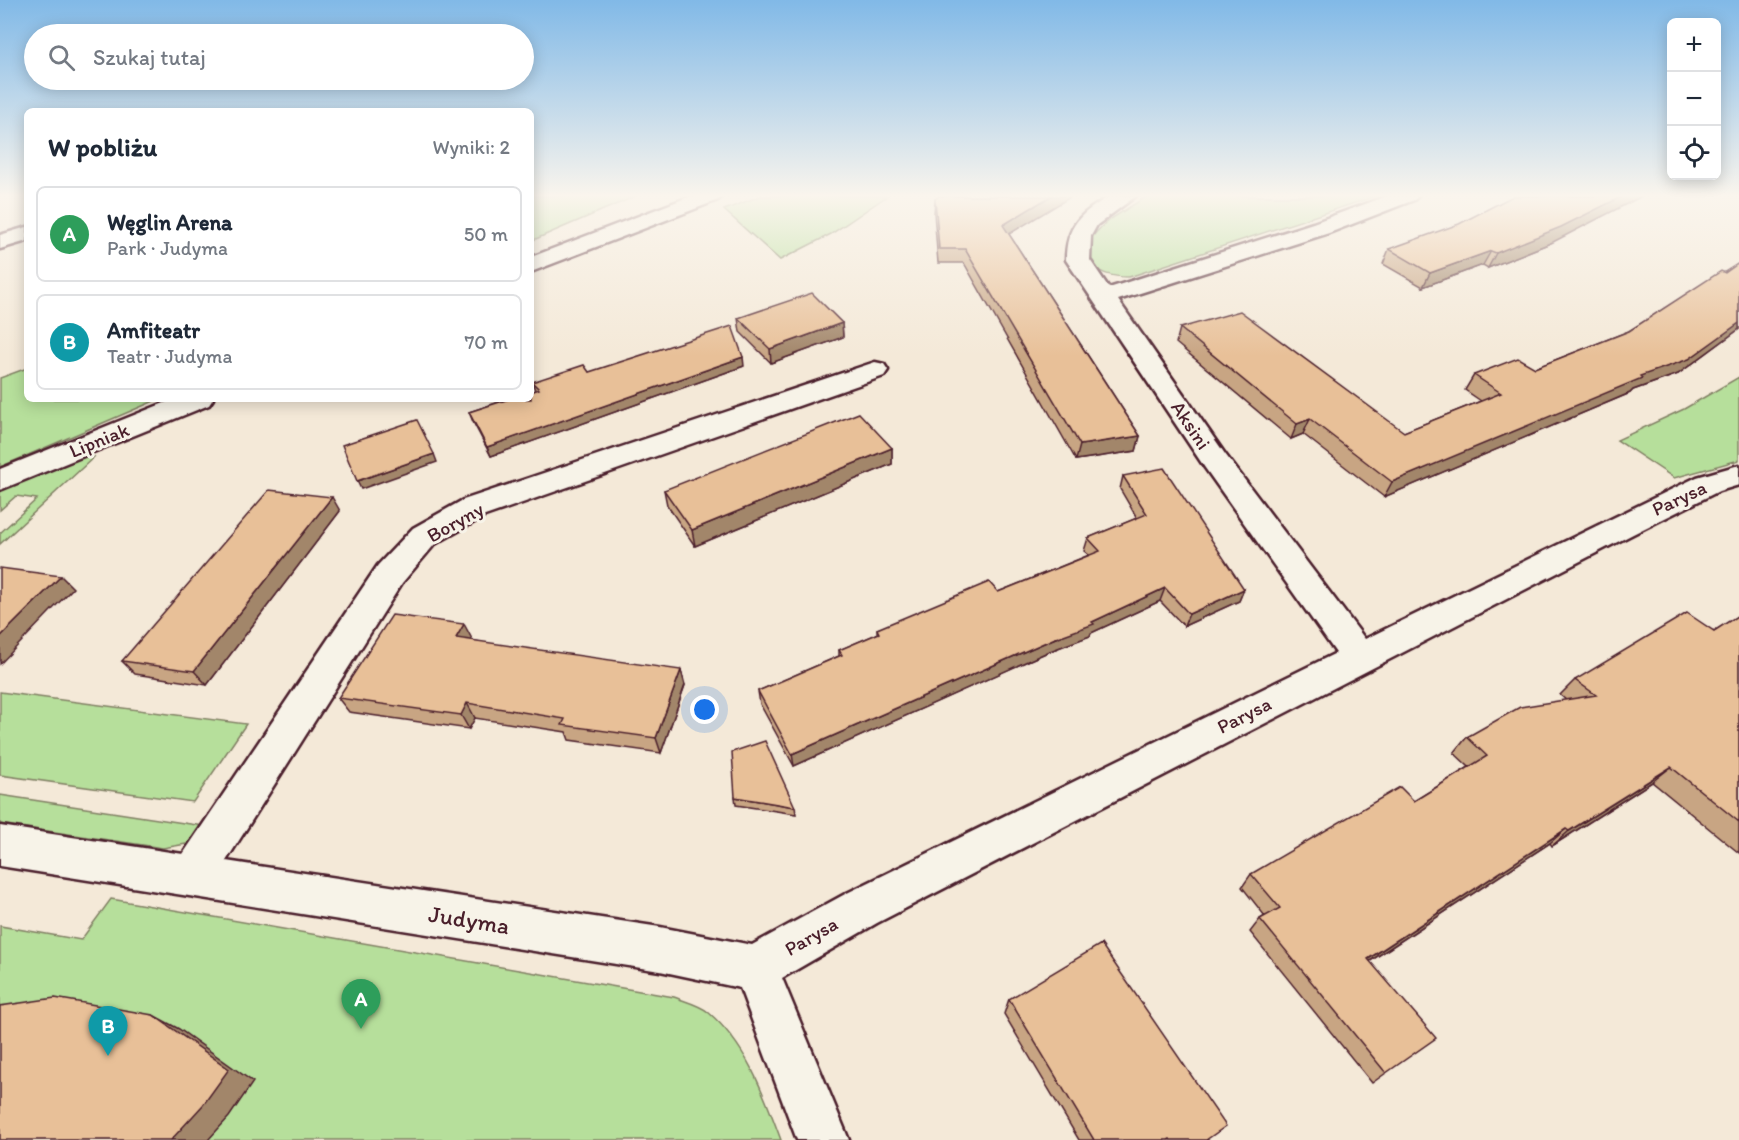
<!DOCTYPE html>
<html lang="pl">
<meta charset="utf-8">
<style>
body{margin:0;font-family:Itim,sans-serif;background:#f2f2f3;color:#1f2937}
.controls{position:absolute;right:18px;top:18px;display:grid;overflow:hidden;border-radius:9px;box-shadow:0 3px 15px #0003}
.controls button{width:54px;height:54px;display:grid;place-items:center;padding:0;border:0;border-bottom:2px solid #e0e1e3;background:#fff;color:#1f2937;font:30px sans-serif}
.you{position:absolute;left:705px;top:710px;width:21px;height:21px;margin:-15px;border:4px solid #fff;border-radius:50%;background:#1a73e8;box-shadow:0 0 0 9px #1a73e833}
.badge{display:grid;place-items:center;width:39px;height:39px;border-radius:50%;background:#2563eb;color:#fff;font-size:20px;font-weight:700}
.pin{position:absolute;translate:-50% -50px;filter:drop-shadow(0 2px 3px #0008)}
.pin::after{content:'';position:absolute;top:32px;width:21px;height:18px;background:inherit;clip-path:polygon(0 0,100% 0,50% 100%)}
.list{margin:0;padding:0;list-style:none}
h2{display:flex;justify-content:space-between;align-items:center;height:78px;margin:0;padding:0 24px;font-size:26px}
h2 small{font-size:20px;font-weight:400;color:#747a83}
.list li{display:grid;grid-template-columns:39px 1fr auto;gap:18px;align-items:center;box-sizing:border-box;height:96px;margin:0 12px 12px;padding:0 12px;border:2px solid #e0e1e3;border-radius:9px}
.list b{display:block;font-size:22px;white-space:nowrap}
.list p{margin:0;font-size:20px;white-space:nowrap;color:#747a83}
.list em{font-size:20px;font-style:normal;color:#747a83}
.icon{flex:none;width:33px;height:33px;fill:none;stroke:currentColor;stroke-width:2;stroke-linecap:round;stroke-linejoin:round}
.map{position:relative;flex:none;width:1739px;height:1140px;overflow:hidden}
.search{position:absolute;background:#fff;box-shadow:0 3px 15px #0003;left:24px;top:24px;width:510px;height:66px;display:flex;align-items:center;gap:15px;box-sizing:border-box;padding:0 21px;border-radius:33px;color:#747a83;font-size:22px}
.panel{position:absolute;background:#fff;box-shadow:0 3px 15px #0003;left:24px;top:108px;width:510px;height:294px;border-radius:9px}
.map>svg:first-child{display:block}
.green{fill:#b6df9b;stroke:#807f63;stroke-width:1.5}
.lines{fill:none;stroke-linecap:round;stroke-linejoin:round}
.minor-casing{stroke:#4a1f2b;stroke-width:5}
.minor{fill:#f7f3e8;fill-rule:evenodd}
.wall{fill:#c8a583;stroke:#4a1f2b;stroke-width:1.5}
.shaded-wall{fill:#a2866a;stroke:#4a1f2b;stroke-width:1.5}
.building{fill:#e8c098;stroke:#4a1f2b;stroke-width:1.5}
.labels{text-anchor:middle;stroke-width:6;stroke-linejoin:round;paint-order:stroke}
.street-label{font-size:20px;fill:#4a1f2b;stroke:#f7f3e8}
.near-street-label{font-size:24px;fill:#4a1f2b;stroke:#f7f3e8}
</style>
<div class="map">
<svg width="1739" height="1140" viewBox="0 0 1739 1140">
<rect width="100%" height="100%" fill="#f4e9d8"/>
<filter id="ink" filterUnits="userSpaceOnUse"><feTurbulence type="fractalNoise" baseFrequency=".0167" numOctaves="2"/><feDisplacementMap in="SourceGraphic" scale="12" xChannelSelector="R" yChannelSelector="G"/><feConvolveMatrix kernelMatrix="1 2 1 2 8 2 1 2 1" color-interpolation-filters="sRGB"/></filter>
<g filter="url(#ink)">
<path class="green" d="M 531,196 L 636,196 L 531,241 Z
M 760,196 L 887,196 L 831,234 L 780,260 L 724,210 Z
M 1147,196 L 1376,196 L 1129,277 C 1116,277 1093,274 1089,259 C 1088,254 1090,244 1090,239 L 1106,222 Z
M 27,368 L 27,399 L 159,399 L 0,467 L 0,378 Z
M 1739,377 L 1739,460 L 1674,478 L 1617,440 L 1684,409 Z
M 85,455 L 94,457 L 0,544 L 0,533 L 37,499 L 16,496 L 0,510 L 0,489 Z
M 0,692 L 246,724 L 193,802 L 0,775 Z
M 0,795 L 210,827 L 192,843 L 163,848 L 0,824 Z
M 111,899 L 674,997 C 684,1001 700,1005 708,1012 C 747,1045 764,1094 781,1140 L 0,1140 L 0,926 L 81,940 Z"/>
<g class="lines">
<g class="minor-casing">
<path id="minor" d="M 691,196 L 722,196 L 718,200 L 531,272 L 531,257 Z
M 1110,196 L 1136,196 L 1097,225 L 1091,236 L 1090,260 L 1109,288 L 1313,223 L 1387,196 L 1418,196 L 1414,200 L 1329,233 L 1118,300 L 1225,454 L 1365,639 L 1697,477 L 1739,465 L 1739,485 L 1719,491 L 1633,534 L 877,923 L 782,978 L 849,1140 L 797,1140 L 740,988 L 660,971 L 0,866 L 0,826 L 183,854 L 378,565 L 413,528 L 463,500 L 875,362 L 884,364 L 888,370 L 884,376 L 485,516 L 435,544 L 402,583 L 226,861 L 660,927 L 752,945 L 847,893 L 1336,653 L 1205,468 L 1066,260 C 1066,225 1081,213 1110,196 Z
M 27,227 L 27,241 L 0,249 L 0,235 Z
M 174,399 L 213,399 L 209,405 L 0,490 L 0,469 Z"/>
</g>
<use href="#minor" class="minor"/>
</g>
<path class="wall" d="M 935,199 L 1009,234 L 1140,436 L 1136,451 L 1076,460 L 964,263 L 938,263 L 934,213 Z
M 1553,242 L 1488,268 L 1483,265 L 1423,287 L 1383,264 L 1389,249 Z
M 1739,263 L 1739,329 L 1678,374 L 1633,390 L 1630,393 L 1384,497 L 1303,434 L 1291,439 L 1176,343 L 1180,328 L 1404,432 L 1481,401 L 1465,390 L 1474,375 L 1535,368 L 1629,331 Z
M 738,318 L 842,323 L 843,337 L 771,363 L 740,332 Z
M 744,366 L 491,456 L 473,422 L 469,412 L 535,390 L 532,382 L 589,372 Z
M 892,448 L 892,464 L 695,546 L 667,505 L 664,490 Z
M 1123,476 L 1244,589 L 1239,601 L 1184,626 L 1160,601 L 1091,633 L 1090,636 L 1050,651 L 794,766 L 760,704 L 758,691 L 839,656 L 839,650 L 877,634 L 877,629 L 998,592 L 1089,555 L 1084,551 L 1088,538 L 1137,518 L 1120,489 Z
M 340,511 L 207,685 L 135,674 L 122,661 Z
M 1739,618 L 1739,853 L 1652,782 L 1552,846 L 1550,843 L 1370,961 L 1386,1073 L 1372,1083 L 1250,932 L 1260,919 L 1265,916 L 1242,887 L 1251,874 L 1414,801 L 1469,767 L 1454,753 L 1467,737 L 1566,700 L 1560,695 L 1575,680 L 1714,631 Z
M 472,639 L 471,640 L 685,685 L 661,753 L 569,740 L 566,732 L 475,718 L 469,729 L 349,712 L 338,698 Z
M 735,797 L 795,807 L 796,814 L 736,805 Z
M 1009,999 L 1208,1140 L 1079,1140 L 1004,1014 Z"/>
<path class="shaded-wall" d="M 1051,196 L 1072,196 L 1001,239 L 1003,225 Z
M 1623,196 L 1642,196 L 1553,242 L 1488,268 L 1496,253 Z
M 1491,251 L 1483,265 L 1423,287 L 1430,273 Z
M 842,323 L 843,337 L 771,363 L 770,349 Z
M 1739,323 L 1739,329 L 1678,374 L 1633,390 L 1630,393 L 1384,497 L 1392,482 L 1640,376 Z
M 743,357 L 744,366 L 491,456 L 487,447 Z
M 1310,419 L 1303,434 L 1291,439 L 1297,424 Z
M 1140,436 L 1136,451 L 1076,460 L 1080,445 Z
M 892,448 L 892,464 L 695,546 L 692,530 Z
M 434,454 L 437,462 L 361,489 L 357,481 Z
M 332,497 L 340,511 L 207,685 L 194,671 Z
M 61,576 L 73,588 L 0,664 L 0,637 Z
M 1165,588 L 1160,601 L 1091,633 L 1090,636 L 1050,651 L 794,766 L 792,754 L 1092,622 Z
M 1244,589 L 1239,601 L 1184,626 L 1189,614 Z
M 464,624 L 472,639 L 464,653 L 456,638 Z
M 681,670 L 685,685 L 661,753 L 656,738 Z
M 467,703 L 475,718 L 469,729 L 461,715 Z
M 1671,767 L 1652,782 L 1552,846 L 1569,831 Z
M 1566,829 L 1550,843 L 1355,971 L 1368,959 Z
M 153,1015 L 179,1029 L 253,1082 L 229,1117 L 208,1140 L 171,1140 Z"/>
<path class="building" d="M 939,196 L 1051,196 L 1003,225 L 1140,436 L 1080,445 L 965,249 L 939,249 L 935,199 Z
M 1513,196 L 1623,196 L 1561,227 L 1496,253 L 1491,251 L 1430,273 L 1389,249 L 1459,224 Z
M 1739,263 L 1739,323 L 1689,359 L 1640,376 L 1642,378 L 1392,482 L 1310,419 L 1297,424 L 1180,328 L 1240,311 L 1404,432 L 1501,393 L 1474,375 L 1518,358 L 1535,368 L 1629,331 L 1721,271 L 1725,273 Z
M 812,293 L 842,323 L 770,349 L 738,318 Z
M 732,326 L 743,357 L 487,447 L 469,412 L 509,399 L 531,399 L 531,392 L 539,389 L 532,382 L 584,365 L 589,372 Z
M 859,413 L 892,448 L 692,530 L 664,490 Z
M 417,420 L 434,454 L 357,481 L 342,445 Z
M 1164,468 L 1244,589 L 1189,614 L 1165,588 L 1092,622 L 1094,624 L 1053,639 L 792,754 L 758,691 L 842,655 L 839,650 L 879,633 L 877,629 L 989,582 L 998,592 L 1100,551 L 1088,538 L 1147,514 L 1123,476 Z
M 269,490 L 332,497 L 194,671 L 122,661 Z
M 0,568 L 61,576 L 0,637 Z
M 1687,613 L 1714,631 L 1737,616 L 1739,618 L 1739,822 L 1671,767 L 1569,831 L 1566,829 L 1368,959 L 1436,1038 L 1386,1073 L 1260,919 L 1280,908 L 1251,874 L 1400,787 L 1414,801 L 1487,756 L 1467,737 L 1520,707 L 1596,695 L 1575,680 Z
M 392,615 L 464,624 L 456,638 L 681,670 L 656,738 L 562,725 L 565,719 L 467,703 L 461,715 L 338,698 Z
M 765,741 L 795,807 L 735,797 L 732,752 Z
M 1101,944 L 1226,1126 L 1206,1140 L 1171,1140 L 1170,1139 L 1168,1140 L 1094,1140 L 1009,999 Z
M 55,998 L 153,1015 L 229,1069 L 203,1105 L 171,1140 L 0,1140 L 0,1006 Z"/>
</g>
<linearGradient id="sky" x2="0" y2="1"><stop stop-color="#81b9e7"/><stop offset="0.55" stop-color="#faf5ed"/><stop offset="1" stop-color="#faf5ed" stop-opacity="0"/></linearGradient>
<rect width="1739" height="356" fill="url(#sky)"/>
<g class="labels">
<g class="street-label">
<text transform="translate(1191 425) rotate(56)" y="7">Aksini</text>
<text transform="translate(99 440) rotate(-22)" y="7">Lipniak</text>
<text transform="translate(1679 498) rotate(-25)" y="7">Parysa</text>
<text transform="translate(455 522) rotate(-29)" y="7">Boryny</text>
<text transform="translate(1244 715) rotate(-27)" y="7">Parysa</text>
<text transform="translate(811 936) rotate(-30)" y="7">Parysa</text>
</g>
<g class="near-street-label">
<text transform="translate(469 920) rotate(9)" y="8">Judyma</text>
</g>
</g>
</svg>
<div class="controls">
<button>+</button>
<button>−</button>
<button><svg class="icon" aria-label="locate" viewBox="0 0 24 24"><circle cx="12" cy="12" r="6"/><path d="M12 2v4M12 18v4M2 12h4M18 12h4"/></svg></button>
</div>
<div class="you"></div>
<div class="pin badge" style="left:361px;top:1029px;background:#2e9e5b">A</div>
<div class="pin badge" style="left:108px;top:1056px;background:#0f9aa8">B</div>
<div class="search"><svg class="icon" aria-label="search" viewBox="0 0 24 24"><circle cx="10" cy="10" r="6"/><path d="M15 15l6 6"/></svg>Szukaj tutaj</div>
<section class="panel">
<h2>W pobliżu<small>Wyniki: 2</small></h2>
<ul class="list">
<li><span class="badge" style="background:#2e9e5b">A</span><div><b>Węglin Arena</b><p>Park · Judyma</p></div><em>50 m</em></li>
<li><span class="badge" style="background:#0f9aa8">B</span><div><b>Amfiteatr</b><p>Teatr · Judyma</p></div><em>70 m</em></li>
</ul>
</section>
</div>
